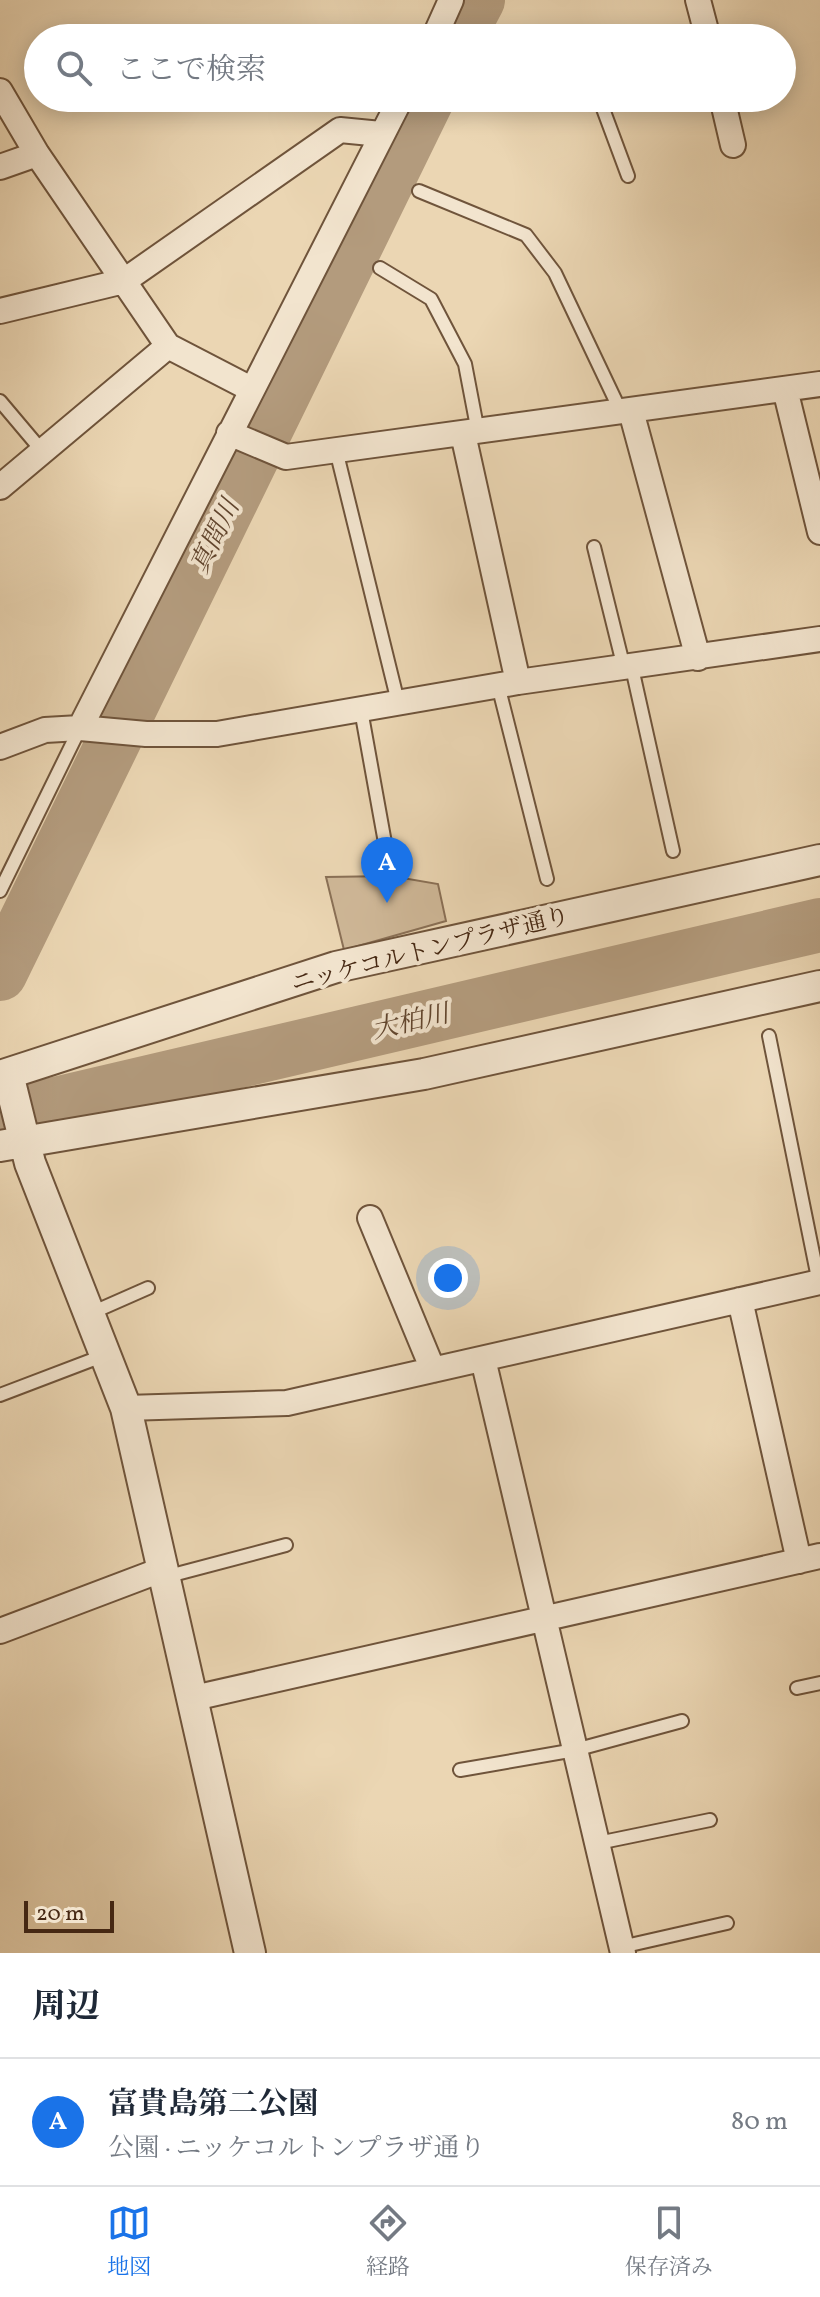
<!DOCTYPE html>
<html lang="ja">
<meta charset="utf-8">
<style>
body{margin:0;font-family:Vollkorn,"Noto Serif JP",serif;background:#f6f6f7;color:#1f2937}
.scale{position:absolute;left:24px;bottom:20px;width:90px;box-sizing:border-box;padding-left:8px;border:4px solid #462813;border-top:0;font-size:22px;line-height:28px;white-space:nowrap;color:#462813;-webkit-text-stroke:6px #f2e4ce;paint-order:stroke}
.you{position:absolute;left:448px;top:1278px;width:28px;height:28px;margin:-20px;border:6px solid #fff;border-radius:50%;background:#1a73e8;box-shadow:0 0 0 12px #1a73e833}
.badge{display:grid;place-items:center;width:52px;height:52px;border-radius:50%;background:#1a73e8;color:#fff;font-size:26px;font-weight:700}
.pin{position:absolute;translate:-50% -66px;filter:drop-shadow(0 2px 4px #0008)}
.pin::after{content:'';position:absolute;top:42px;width:28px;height:24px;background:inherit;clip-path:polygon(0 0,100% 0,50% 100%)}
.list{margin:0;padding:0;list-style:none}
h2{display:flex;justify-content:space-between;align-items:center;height:104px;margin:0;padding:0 32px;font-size:34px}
h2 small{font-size:26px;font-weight:400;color:#747a83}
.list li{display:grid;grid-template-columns:52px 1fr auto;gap:24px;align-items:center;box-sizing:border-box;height:128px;padding:0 32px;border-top:2px solid #e0e1e3}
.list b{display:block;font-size:30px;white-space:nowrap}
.list p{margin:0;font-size:26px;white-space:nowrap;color:#747a83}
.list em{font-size:26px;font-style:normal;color:#747a83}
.icon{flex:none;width:44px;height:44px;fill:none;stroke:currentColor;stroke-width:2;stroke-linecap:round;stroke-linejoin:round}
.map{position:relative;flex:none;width:820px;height:1953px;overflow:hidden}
.search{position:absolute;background:#fff;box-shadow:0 4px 20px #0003;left:24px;right:24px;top:24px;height:88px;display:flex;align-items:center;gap:20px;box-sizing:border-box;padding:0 28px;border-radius:44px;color:#747a83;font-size:30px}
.sheet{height:232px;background:#fff}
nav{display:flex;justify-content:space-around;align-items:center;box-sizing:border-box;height:112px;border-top:2px solid #e0e1e3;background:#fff;font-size:22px;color:#747a83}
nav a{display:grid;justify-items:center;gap:4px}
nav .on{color:#1a73e8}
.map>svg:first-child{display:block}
.green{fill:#cfb898;stroke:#8a7056;stroke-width:2}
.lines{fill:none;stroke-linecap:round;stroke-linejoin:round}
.river{stroke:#b39b7d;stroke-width:54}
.service-casing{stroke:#6f543b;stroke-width:16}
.minor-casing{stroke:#6f543b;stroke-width:28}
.tertiary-casing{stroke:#6f543b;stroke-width:34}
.service{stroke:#f2e4ce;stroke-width:12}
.minor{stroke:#f2e4ce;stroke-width:24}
.tertiary{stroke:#f2e4ce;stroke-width:30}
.labels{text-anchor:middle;stroke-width:8;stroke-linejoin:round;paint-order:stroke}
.street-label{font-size:24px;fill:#462813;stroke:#f2e4ce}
.water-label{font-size:26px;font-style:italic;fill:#61452e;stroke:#f2e4ce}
</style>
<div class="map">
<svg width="820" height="1953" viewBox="0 0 820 1953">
<rect width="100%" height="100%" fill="#ebd6b3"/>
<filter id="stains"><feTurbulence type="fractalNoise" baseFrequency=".0025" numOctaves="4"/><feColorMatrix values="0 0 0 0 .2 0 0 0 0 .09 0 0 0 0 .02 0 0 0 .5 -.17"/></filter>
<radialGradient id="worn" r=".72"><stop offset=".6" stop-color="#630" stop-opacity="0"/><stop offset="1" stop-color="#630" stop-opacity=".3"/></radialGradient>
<path class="green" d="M 391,876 L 438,884 L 446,921 L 344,950 L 326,877 Z"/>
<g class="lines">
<path class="river" d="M 458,38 L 478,0
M 0,974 L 428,98
M 0,1117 L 820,925"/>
<g class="service-casing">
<path id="service" d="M 599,98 L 628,176
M 419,191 L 526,235 L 555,273 L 621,412
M 380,268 L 431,299 L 465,364 L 478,432
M 0,401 L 43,452
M 336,450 L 398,702
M 594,547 L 624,668
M 632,668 L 673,851
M 498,685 L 547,879
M 361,710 L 391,876
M 0,891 L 80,728
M 769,1036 L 819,1283
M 89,1314 L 148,1288
M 0,1395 L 105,1355
M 165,1577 L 286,1545
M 797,1688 L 820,1683
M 460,1770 L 575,1750 L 682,1721
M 598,1843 L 710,1820
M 621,1947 L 727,1923"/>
</g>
<g class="minor-casing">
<path id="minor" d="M 698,0 L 708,38
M 434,38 L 451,0
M 0,91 L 37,154 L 168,346 L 251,389
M 722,98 L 733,145
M 0,167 L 37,154
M 0,311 L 124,281 L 340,130 L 381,134
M 785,389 L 820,532
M 631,411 L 698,658
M 229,433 L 286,457 L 820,384
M 463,434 L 518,682
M 0,487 L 168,346
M 80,728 L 401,98
M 0,747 L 45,730 L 80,728 L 146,734 L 217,734 L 518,682 L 820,639
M 370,1218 L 433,1370
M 740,1300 L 799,1561
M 483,1359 L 623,1953
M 126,1408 L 287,1403 L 820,1282
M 0,1631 L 161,1570
M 194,1698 L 820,1556"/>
</g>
<g class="tertiary-casing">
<path id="tertiary" d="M 8,1074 L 30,1163 L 126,1408 L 250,1953
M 0,1076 L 336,967 L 820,860
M 0,1146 L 424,1074 L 820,986"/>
</g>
<use href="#service" class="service"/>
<use href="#minor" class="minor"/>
<use href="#tertiary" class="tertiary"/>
</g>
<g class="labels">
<g class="street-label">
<text transform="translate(430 949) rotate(-14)" y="8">ニッケコルトンプラザ通り</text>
</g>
<g class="water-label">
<text transform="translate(214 536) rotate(-64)" y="9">真間川</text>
<text transform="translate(410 1021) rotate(-13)" y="9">大柏川</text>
</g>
</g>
<rect width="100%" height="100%" filter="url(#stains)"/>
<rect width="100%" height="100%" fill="url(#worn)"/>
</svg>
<div class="scale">20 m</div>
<div class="you"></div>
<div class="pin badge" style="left:387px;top:903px">A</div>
<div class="search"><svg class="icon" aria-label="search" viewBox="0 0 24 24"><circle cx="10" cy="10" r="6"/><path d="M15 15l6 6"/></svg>ここで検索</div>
</div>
<section class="sheet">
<h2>周辺<small></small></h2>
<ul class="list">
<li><span class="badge">A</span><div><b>富貴島第二公園</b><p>公園 · ニッケコルトンプラザ通り</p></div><em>80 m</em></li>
</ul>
</section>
<nav>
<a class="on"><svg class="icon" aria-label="map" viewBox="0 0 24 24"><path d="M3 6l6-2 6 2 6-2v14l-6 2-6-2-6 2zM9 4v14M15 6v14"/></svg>地図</a>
<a><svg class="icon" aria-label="directions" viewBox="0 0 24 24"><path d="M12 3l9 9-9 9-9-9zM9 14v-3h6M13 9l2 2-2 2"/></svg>経路</a>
<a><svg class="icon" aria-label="saved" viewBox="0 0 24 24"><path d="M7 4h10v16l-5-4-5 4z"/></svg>保存済み</a>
</nav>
